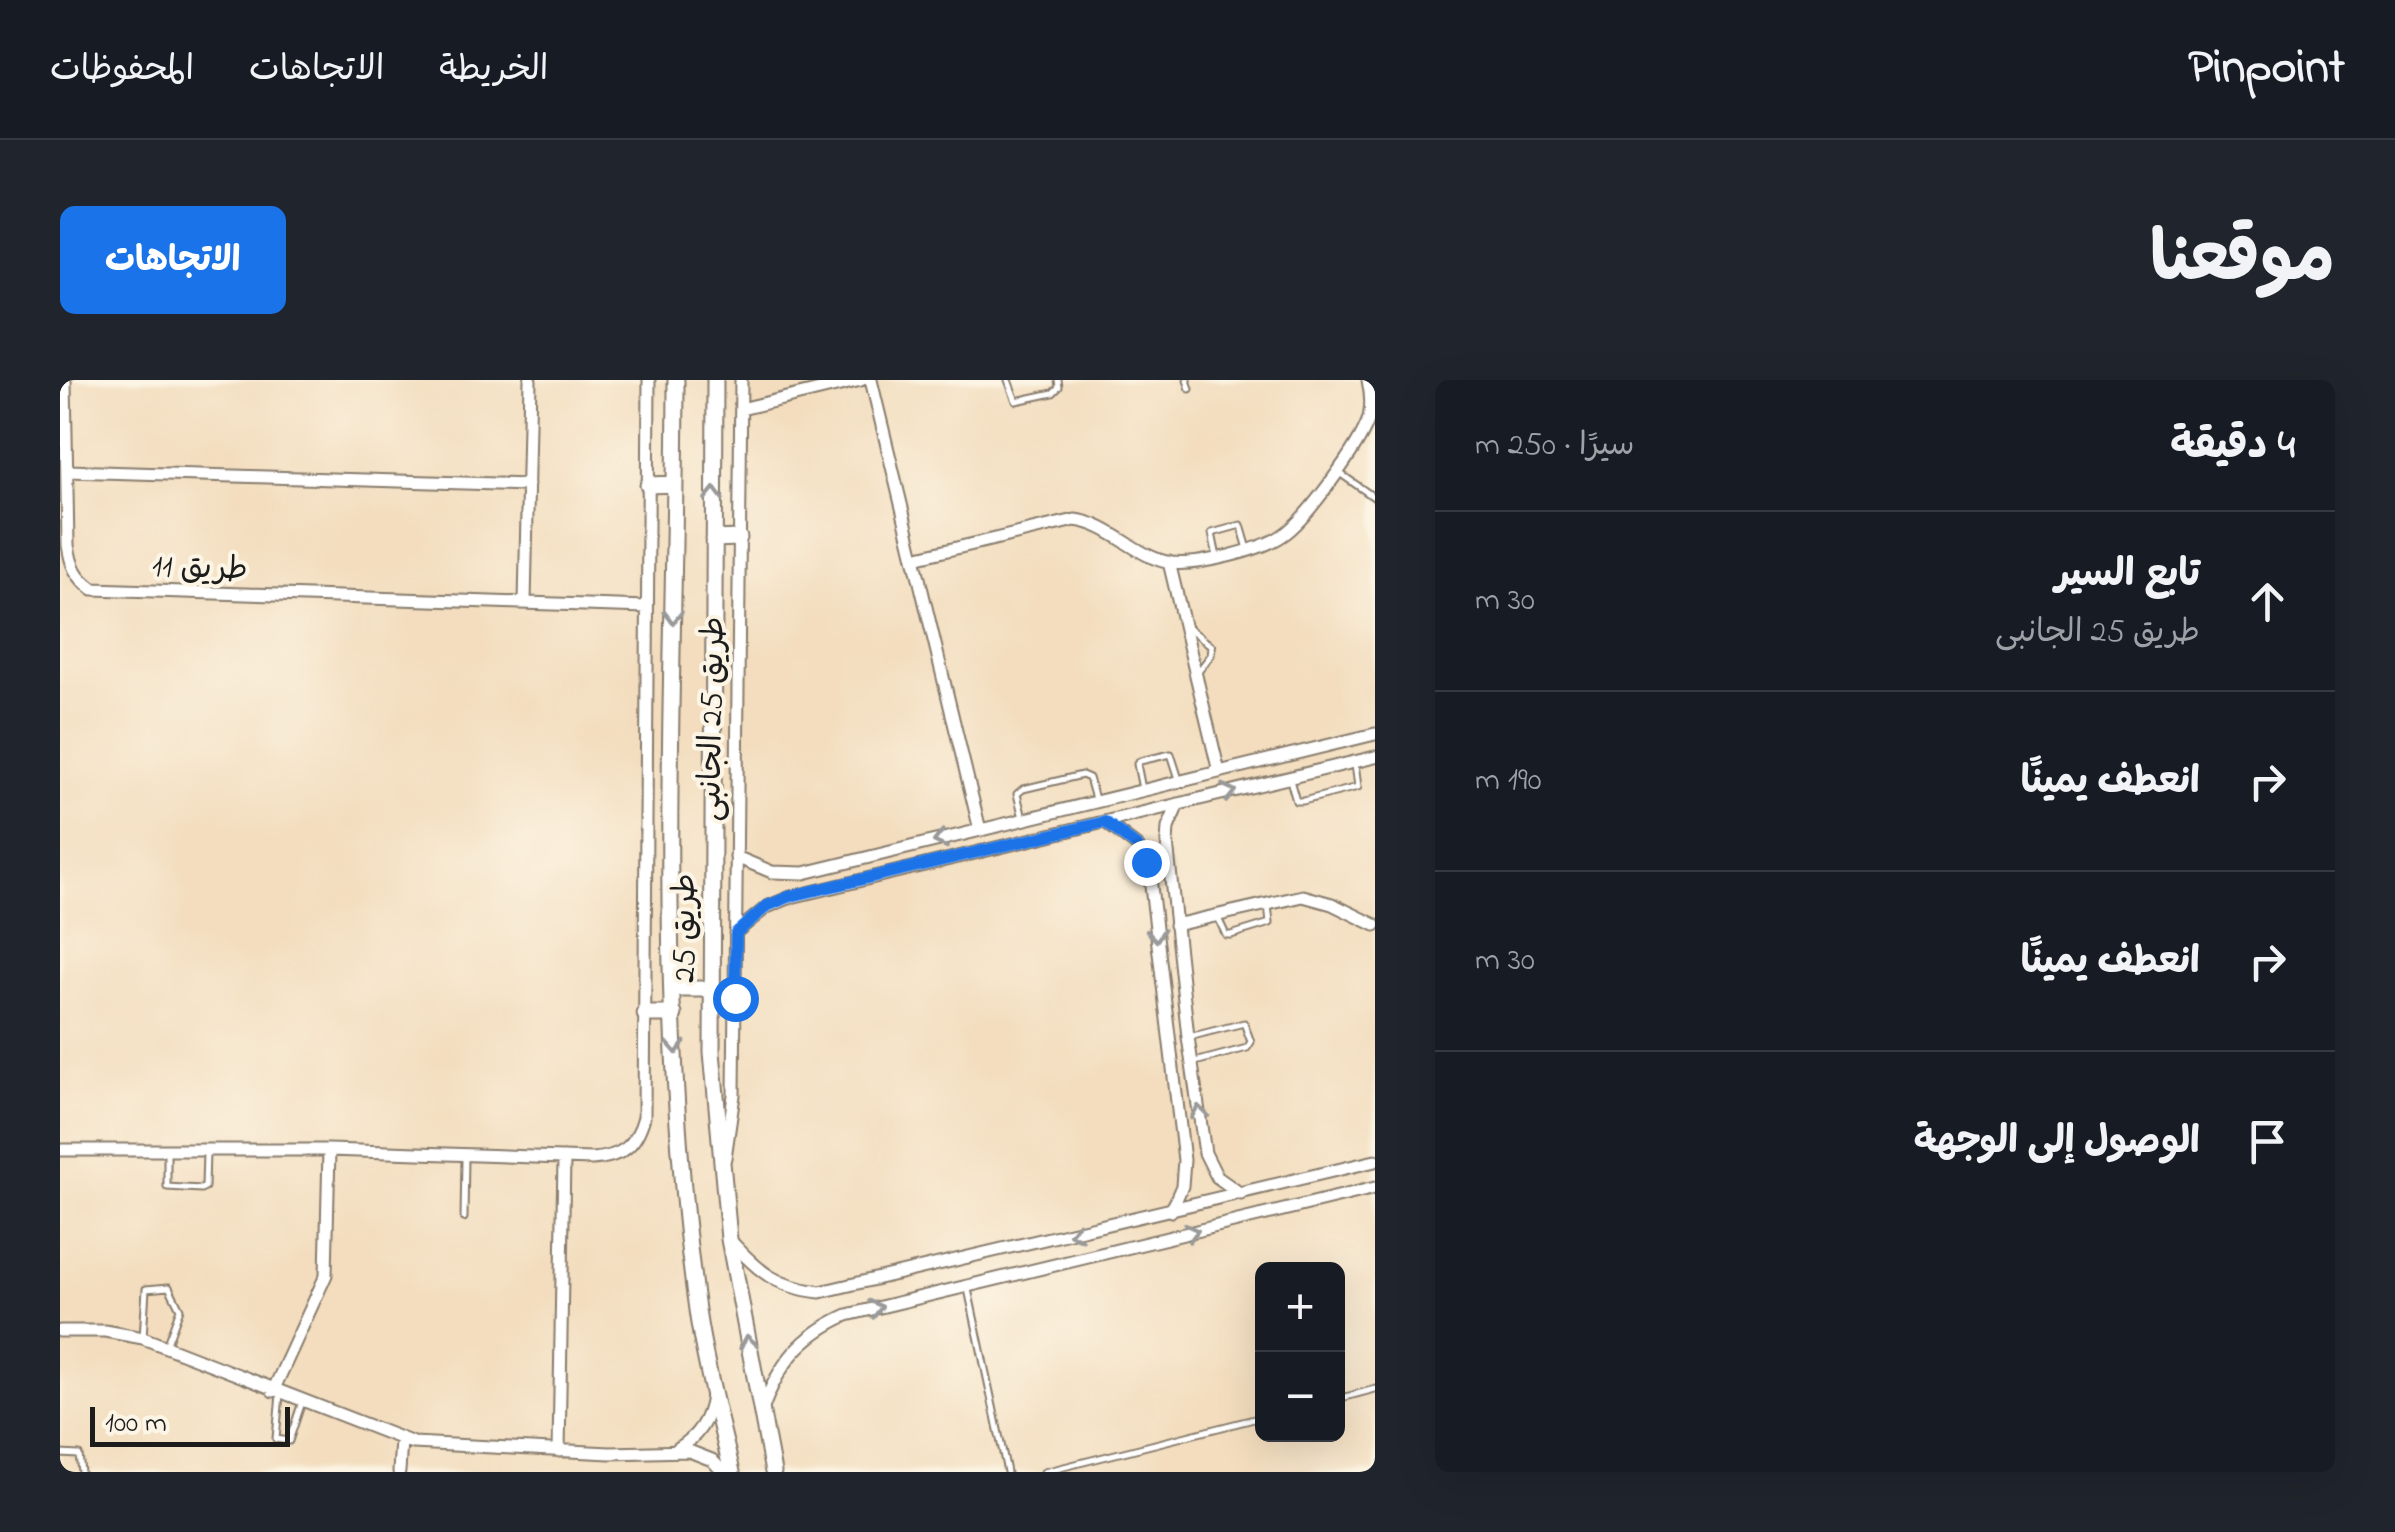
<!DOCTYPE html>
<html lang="ar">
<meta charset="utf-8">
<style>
body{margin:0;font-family:"Indie Flower","Playpen Sans Arabic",sans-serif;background:#20242c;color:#f1f3f6;direction:rtl}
.controls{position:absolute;right:30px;bottom:30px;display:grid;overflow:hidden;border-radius:15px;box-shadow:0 10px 40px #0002}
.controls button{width:90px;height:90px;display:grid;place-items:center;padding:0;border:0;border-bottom:2px solid #363941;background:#171b24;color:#f1f3f6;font:50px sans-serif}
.scale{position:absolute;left:30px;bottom:25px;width:200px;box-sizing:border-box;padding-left:10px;border:5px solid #1c1c1c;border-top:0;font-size:28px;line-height:35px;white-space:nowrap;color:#1c1c1c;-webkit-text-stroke:8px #fcf5e5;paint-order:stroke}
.stop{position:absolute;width:30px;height:30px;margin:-22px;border:8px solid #1a73e8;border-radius:50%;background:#fff}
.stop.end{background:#1a73e8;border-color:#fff;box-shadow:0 2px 10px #0008}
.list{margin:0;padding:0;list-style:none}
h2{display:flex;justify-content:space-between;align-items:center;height:130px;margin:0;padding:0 40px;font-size:42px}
h2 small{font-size:32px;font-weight:400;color:#9ea1a6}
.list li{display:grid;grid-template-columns:65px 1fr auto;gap:30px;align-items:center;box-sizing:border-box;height:180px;padding:0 40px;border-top:2px solid #363941}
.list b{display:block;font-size:38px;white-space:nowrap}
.list p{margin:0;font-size:32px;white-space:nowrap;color:#9ea1a6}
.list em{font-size:32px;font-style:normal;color:#9ea1a6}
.icon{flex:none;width:55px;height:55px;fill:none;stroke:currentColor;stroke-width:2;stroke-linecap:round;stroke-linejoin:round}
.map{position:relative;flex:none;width:1315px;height:1092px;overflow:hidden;direction:ltr;border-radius:15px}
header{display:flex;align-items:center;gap:60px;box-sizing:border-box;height:140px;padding:0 50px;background:#171b24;border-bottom:2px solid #363941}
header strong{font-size:48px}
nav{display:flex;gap:55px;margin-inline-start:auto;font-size:35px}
.intro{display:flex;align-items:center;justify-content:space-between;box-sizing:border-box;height:240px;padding:0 60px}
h1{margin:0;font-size:70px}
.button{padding:25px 45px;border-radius:15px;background:#1a73e8;color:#fff;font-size:35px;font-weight:700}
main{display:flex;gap:60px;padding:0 60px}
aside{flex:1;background:#171b24;border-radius:15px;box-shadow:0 10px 40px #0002}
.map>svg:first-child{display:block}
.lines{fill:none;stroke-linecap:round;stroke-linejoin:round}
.lane-casing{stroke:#887c6d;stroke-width:9}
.street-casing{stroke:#887c6d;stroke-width:15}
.secondary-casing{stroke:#887c6d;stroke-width:19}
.lane{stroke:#fff;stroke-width:5}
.street{stroke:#fff;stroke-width:11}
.secondary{stroke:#fff;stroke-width:15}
.oneway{stroke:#999}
.route{stroke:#1a73e8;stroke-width:12}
.labels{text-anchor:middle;stroke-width:8;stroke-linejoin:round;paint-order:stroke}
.street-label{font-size:32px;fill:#1c1c1c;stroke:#fcf5e5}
</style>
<header>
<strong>Pinpoint</strong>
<nav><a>الخريطة</a><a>الاتجاهات</a><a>المحفوظات</a></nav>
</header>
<div class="intro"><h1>موقعنا</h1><a class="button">الاتجاهات</a></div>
<main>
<aside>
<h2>4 دقيقة<small>سيرًا · 250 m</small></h2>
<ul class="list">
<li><svg class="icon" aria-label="ahead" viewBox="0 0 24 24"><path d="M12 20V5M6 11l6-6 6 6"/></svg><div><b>تابع السير</b><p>طريق 25 الجانبى</p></div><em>30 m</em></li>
<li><svg class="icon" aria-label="right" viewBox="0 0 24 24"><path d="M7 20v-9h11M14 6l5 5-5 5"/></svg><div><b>انعطف يمينًا</b></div><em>190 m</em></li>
<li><svg class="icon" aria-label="right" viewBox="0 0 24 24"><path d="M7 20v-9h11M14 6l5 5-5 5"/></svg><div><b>انعطف يمينًا</b></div><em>30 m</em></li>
<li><svg class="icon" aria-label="arrive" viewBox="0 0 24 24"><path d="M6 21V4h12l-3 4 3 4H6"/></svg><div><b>الوصول إلى الوجهة</b></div></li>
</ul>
</aside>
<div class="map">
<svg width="1315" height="1092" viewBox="0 0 1315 1092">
<rect width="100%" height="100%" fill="#fcf5e5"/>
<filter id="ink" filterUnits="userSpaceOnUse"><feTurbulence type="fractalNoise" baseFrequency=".01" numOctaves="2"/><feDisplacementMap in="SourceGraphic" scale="20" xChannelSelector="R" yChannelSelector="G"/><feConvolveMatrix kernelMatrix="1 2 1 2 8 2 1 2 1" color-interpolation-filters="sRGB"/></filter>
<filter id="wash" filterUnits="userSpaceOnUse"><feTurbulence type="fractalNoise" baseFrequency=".0048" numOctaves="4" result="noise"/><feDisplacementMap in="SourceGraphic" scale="40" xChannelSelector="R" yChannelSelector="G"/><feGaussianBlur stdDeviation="2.25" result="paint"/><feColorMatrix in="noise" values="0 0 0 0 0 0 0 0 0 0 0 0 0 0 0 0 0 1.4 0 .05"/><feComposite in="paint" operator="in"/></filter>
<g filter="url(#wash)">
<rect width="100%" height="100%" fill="#f3ddbe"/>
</g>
<g filter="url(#ink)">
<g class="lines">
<g class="lane-casing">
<path id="lane" d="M 948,0 L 956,21 L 993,13 L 999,7 L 998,0
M 1127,0 L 1130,9
M 1281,94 L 1315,118
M 1157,177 L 1152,153 L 1181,145 L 1188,169
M 1126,246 L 1152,266 L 1151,275 L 1138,292
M 1230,400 L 1236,421 L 1243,421 L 1298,407 L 1295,384
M 1082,409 L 1077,384 L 1080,381 L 1111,374 L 1119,399
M 963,438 L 957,414 L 963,409 L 1022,395 L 1029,398 L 1035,419
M 1158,538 L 1166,555 L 1171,555 L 1210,543 L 1208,525
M 1129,657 L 1184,643 L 1191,662 L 1187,668 L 1135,682
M 107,772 L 107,807 L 141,809 L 145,807 L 146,772
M 404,838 L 405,778
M 908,909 L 947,1092
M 83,958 L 86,909 L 109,907 L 120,929 L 106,966
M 220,1014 L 216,1059 L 229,1061 L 242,1022
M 1278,1019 L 1315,1009
M 0,1074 L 19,1075 L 21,1092
M 984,1092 L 1202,1037"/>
</g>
<g class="street-casing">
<path id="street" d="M 5,0 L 8,165 C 11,186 16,197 33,209 L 587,227
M 811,0 L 920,450
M 681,29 L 801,0
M 7,91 L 468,105
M 854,178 L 1015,140 C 1052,144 1076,178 1112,183 C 1138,186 1202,170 1223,155 C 1246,140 1301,64 1309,38 C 1312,25 1311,13 1308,0
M 1109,182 L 1159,392
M 465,223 L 470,0
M 1118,424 L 1108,448 L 1107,462 L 1128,657 L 1145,773 L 1157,797 L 1181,814
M 1045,442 L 1078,467 L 1090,498 L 1124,780 L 1122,806 L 1111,831
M 676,477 L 712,492 L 744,493 L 1315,354
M 1115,545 L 1243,516 L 1272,524 L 1315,545
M 675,553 L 707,527 L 731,517 L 1315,377
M 0,770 L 269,770 L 532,779 C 562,777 576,766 584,737 L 589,0
M 665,778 L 674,715 L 681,0
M 669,859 C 699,892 716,907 760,912 L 1315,781
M 0,951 L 45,951 L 83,958 L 353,1063 L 550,1073 L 629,1071 L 652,1080 L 663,1092
M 213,1011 L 266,895 L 269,770
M 702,1031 C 718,984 742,955 787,935 L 1315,808
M 617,1069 C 638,1057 649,1040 652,1016
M 499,1071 L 504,778
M 339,1092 L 341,1060"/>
</g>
<g class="secondary-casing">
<path id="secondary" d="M 616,0 C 615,311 593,627 638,937 C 646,989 660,1041 672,1092
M 655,0 L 652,672 L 669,859 L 713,1092
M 588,105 L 615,104
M 654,159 L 679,158
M 612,609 L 650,609
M 585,634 L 614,634"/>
</g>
<use href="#lane" class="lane"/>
<use href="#street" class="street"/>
<use href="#secondary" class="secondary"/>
</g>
<defs><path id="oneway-chevron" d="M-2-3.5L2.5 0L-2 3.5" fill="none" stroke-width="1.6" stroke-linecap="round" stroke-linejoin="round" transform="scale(2.5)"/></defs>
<g class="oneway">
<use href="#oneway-chevron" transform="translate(654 114) rotate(-89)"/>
<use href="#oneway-chevron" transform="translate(613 237) rotate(91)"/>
<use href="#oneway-chevron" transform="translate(1169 412) rotate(-13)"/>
<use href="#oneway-chevron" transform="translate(880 460) rotate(166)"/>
<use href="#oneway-chevron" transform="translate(1096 555) rotate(84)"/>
<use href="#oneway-chevron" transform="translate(616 667) rotate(87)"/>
<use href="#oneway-chevron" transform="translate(1139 732) rotate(-98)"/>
<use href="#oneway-chevron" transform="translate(1132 852) rotate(-14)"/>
<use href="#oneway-chevron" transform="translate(1016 853) rotate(167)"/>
<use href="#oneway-chevron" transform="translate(816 928) rotate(-14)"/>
<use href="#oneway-chevron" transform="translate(688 962) rotate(-100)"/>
</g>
</g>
<g class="lines" filter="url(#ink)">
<path class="route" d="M 675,618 L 676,553 L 707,526 L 731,516 L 1045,442 L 1078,467 L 1086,482"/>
</g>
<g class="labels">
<g class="street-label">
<text transform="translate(140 186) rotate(2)" y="11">طريق 11</text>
<text transform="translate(650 339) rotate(-89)" y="11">طريق 25 الجانبى</text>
<text transform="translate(623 548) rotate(-90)" y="11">طريق 25</text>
</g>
</g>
</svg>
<div class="controls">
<button>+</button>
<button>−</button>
</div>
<div class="scale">100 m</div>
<div class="stop" style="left:675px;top:618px"></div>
<div class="stop end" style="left:1086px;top:482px"></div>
</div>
</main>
